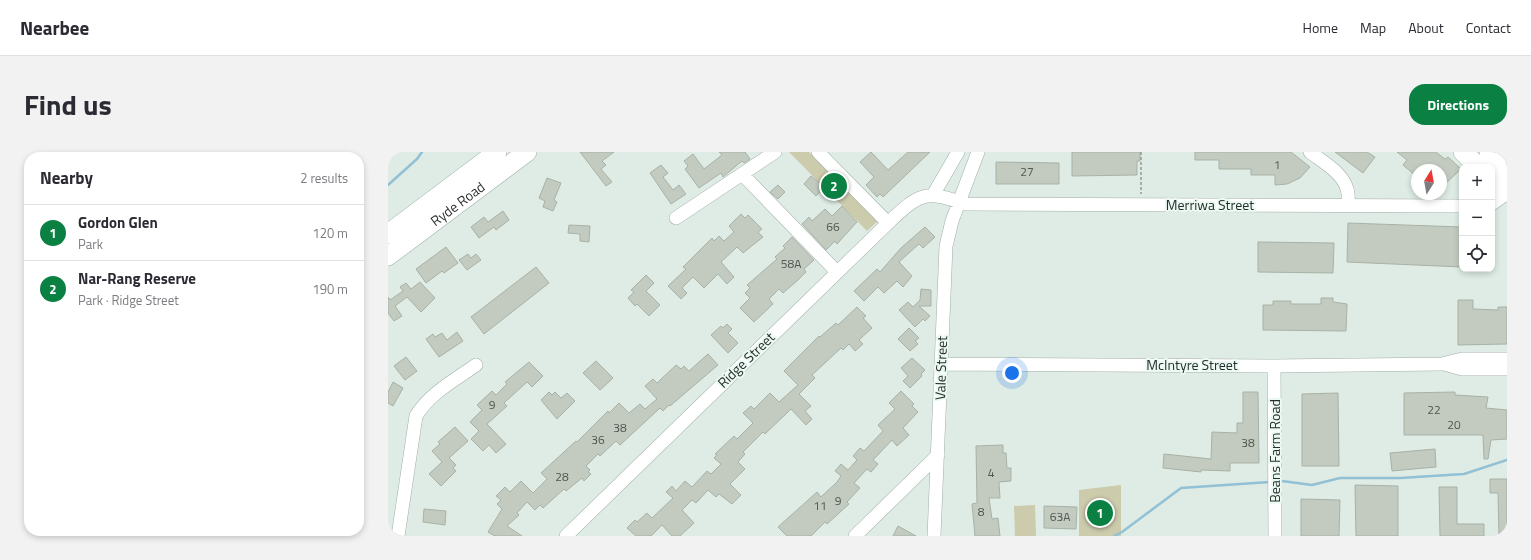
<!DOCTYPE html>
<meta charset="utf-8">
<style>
body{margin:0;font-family:"Titillium Web",sans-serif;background:#f2f2f3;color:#2b2b33}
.controls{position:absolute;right:12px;top:12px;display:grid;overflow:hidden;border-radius:8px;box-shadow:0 2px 6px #0003}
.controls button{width:36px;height:36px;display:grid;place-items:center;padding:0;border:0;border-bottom:1px solid #e1e1e2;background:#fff;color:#2b2b33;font:20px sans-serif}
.compass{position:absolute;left:1023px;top:12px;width:36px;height:36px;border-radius:50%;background:#fff;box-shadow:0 2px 6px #0003;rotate:11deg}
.you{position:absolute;left:624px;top:221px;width:14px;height:14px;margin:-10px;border:3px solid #fff;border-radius:50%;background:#1a73e8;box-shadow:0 0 0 6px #1a73e833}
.badge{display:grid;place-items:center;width:26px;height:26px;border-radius:50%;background:#0b8043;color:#fff;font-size:13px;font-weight:700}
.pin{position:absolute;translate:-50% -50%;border:2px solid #fff;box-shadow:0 1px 4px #0006}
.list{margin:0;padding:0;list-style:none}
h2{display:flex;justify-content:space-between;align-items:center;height:52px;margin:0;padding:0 16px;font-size:17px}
h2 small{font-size:13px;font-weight:400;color:#7c7c81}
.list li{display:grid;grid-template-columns:26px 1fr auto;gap:12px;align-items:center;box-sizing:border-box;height:56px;padding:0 16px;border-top:1px solid #e1e1e2}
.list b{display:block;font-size:15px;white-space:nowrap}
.list p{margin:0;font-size:13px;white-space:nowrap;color:#7c7c81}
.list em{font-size:13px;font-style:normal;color:#7c7c81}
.icon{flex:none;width:22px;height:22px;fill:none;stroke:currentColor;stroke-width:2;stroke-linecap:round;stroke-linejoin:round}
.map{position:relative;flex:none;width:1119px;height:384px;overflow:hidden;border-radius:16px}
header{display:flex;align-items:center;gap:24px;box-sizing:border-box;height:56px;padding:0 20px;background:#fff;border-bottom:1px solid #e1e1e2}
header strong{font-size:19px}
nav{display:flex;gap:22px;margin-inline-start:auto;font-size:14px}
.intro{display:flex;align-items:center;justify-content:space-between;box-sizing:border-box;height:96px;padding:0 24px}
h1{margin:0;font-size:28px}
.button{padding:10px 18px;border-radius:16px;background:#0b8043;color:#fff;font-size:14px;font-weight:700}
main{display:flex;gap:24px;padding:0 24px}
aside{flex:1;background:#fff;border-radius:16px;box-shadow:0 2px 6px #0003}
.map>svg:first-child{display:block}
.green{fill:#cccbac}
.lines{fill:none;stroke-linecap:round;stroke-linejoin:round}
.stream{stroke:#92c0d5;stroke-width:2.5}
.building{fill:#c3cabf;stroke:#a9b1a6}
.minor-casing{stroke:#a1aea8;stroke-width:14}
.highway-casing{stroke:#a1aea8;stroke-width:20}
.path{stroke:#8f9994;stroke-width:1.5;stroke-dasharray:3 2;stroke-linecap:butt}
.minor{stroke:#fff;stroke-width:13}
.highway{stroke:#fff;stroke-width:19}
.labels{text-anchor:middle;stroke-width:4;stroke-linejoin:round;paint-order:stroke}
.number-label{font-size:12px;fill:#505551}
.street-label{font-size:14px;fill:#292e2c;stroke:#ebf9f3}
</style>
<header>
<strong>Nearbee</strong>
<nav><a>Home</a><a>Map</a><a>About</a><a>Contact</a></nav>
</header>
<div class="intro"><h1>Find us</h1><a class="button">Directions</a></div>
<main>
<aside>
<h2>Nearby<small>2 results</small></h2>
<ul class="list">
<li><span class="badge">1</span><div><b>Gordon Glen</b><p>Park</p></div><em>120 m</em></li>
<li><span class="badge">2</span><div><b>Nar-Rang Reserve</b><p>Park · Ridge Street</p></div><em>190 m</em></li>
</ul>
</aside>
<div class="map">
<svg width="1119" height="384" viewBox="0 0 1119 384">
<rect width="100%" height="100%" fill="#deece5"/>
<path class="green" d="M 401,0 L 421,0 L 491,68 L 479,79 Z
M 733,333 L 733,384 L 691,384 L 691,338 Z
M 647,353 L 648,384 L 627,384 L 626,354 Z"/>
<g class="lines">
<path class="stream" d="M 0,33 L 29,7 L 34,0
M 894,329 L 924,333 L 952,326 L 1012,326 L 1076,322 L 1119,308
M 726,384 L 734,380 L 793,336 L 882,330"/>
</g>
<path class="building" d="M 192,0 L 226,0 L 214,9 L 218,13 L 213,17 L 224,30 L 218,34 Z
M 331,0 L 357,0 L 362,7 L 356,11 L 354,9 L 335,25 L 333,21 L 311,36 L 297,17 L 300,14 L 296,9 L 305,2 L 316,17 L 334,3 Z
M 483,0 L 500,18 L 520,0 L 542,0 L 495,45 L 492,42 L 489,45 L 478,33 L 486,25 L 472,10 Z
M 684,0 L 752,0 L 752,9 L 749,9 L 749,23 L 684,24 Z
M 807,0 L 903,0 L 922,15 L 912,26 L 899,32 L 887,33 L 887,23 L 863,23 L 863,17 L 831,17 L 831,8 L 807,8 Z
M 947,0 L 979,0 L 987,5 L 975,21 Z
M 1009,0 L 1048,0 L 1057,7 L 1060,5 L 1073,17 L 1053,36 L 1053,18 L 1029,18 L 1029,25 L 1015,13 L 1019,8 Z
M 608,10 L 671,11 L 671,32 L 608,32 Z
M 273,13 L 280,21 L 275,25 L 285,38 L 291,33 L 298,42 L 283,52 L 262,21 Z
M 423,24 L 437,35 L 428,44 L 416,32 Z
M 159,26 L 173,31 L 166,48 L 169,50 L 165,59 L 155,55 L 157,49 L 151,46 Z
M 390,33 L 397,40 L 390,47 L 382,40 Z
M 454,54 L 469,70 L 449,92 L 447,89 L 438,98 L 414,72 L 421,65 L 424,69 L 437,57 L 444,64 Z
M 115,59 L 121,68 L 108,78 L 106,75 L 91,86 L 83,75 L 96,65 L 100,70 Z
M 353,62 L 357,66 L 360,63 L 374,77 L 370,80 L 375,85 L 355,101 L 349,95 L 333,110 L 346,125 L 339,132 L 330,122 L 316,136 L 305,125 L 294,136 L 299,141 L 293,147 L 280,134 L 298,117 L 295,115 L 324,86 L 326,89 L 331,84 L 336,89 L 346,80 L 341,74 Z
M 960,71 L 1074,75 L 1074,115 L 959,110 Z
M 181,73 L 202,74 L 201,90 L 192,89 L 192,82 L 180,81 Z
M 537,75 L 547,85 L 535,96 L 531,92 L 511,110 L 524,124 L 515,135 L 509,129 L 496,141 L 490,135 L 476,149 L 466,139 L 489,117 L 492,120 L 513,96 Z
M 404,85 L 426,108 L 416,117 L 418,120 L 410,128 L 395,141 L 391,137 L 381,147 L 385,152 L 366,170 L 352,156 L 362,146 L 357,141 L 362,136 L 359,133 L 389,107 L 387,105 L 397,96 L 395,94 Z
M 870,90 L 946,91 L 945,121 L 870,120 Z
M 58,95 L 70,111 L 56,121 L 54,119 L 38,131 L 28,117 Z
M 80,102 L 83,106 L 88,102 L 93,108 L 79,118 L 71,108 Z
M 148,115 L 161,131 L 96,182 L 83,165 Z
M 258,123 L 266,131 L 258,139 L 272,153 L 261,164 L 249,152 L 247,154 L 240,146 L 246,140 L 243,138 Z
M 32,130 L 47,146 L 33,160 L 19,145 L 7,154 L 14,164 L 6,169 L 0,161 L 0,145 L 2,148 L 15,139 L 12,135 L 18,131 L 23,137 Z
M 533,137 L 543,138 L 543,154 L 531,154 L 542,164 L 537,169 L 535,167 L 527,175 L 511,158 L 520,150 L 525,155 L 532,148 Z
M 933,146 L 945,146 L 945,150 L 959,152 L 958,179 L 875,178 L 875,153 L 885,153 L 885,149 L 903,149 L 903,152 L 933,152 Z
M 1070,148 L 1085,148 L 1085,157 L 1110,158 L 1110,155 L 1119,155 L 1119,192 L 1070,193 Z
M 469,155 L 478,164 L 475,166 L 484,176 L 471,188 L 475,192 L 467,199 L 461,192 L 455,198 L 453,196 L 424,223 L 427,226 L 411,242 L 423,254 L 417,259 L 424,267 L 418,273 L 403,257 L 377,282 L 375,280 L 355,300 L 357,302 L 350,310 L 357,317 L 342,332 L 353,343 L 344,352 L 331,342 L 328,345 L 320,338 L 308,351 L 304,348 L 294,358 L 306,371 L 292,384 L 284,384 L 274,373 L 263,384 L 248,384 L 239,376 L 247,368 L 249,370 L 259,361 L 264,366 L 285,346 L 278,340 L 284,334 L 288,339 L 297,329 L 304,335 L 319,319 L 323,322 L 333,312 L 326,306 L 329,303 L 327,302 L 346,284 L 349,287 L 365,271 L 355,261 L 363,254 L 366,257 L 382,241 L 391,250 L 410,233 L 396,219 L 431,184 L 432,185 L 448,171 L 450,173 Z
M 339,172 L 344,177 L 340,181 L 350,191 L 340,201 L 323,183 L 333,174 L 335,176 Z
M 521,176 L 531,186 L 527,189 L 530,192 L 522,199 L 510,187 Z
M 69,180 L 75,189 L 51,205 L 38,187 L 45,182 L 47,185 L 54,181 L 59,188 Z
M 320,202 L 330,213 L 282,254 L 281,253 L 275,259 L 272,256 L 232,293 L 228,289 L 212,304 L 210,302 L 198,314 L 202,318 L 200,320 L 203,322 L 196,329 L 194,326 L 178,339 L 176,337 L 155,356 L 152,353 L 147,358 L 139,350 L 129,361 L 131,363 L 119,374 L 134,384 L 107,384 L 100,380 L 114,357 L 109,352 L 113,348 L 108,344 L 117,335 L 122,340 L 133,329 L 145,341 L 159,327 L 153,321 L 188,289 L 189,290 L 220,259 L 221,261 L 231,251 L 241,261 L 252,252 L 257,257 L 269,247 L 257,234 L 265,227 L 269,231 L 288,213 L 293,217 L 296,214 L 301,219 Z
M 18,205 L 29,219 L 17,228 L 6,214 Z
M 524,206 L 537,218 L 533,222 L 534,224 L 522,236 L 515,229 L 520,224 L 513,216 Z
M 208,209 L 225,226 L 212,238 L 195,221 Z
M 141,210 L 155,224 L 144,235 L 139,230 L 116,251 L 119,254 L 99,272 L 118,292 L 108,301 L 101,293 L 95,299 L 83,287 L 91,279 L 82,270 L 94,258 L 89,253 L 104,239 L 108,243 L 119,232 L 117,230 Z
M 5,230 L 15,236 L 5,254 L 0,251 L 0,240 Z
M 513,239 L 526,252 L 524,254 L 530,260 L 515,276 L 521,283 L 509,294 L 504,288 L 485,308 L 490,312 L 483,320 L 479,317 L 466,331 L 472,336 L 459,350 L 461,352 L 439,372 L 437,370 L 423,384 L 399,384 L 390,375 L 429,340 L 433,345 L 449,330 L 453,324 L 447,319 L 453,312 L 460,318 L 469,308 L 465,304 L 472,296 L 476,299 L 495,279 L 490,273 L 507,257 L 501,251 Z
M 161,240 L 164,243 L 167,240 L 173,246 L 179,241 L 187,249 L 169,267 L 153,248 Z
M 855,240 L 870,240 L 871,311 L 842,311 L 842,319 L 813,318 L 813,320 L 775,316 L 776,302 L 823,307 L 824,280 L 849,281 L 849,271 L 855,271 Z
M 1067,240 L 1067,243 L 1100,245 L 1098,256 L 1119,258 L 1119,287 L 1103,288 L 1100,307 L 1096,307 L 1095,283 L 1016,283 L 1016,241 Z
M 950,241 L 951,314 L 914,314 L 914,242 Z
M 67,275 L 80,289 L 61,306 L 68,313 L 65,316 L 68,319 L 53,334 L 41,322 L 54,310 L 44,299 L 52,292 L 50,290 Z
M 615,293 L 615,301 L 618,301 L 619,316 L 623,316 L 623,329 L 611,330 L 612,346 L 601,346 L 604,367 L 610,366 L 612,384 L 587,384 L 584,352 L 589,351 L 588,294 Z
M 1047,297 L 1048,315 L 1004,319 L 1002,301 Z
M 1102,327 L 1119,327 L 1119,384 L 1111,384 L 1110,341 L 1102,341 Z
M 967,333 L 1010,334 L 1010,384 L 968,384 Z
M 1051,335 L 1069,335 L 1069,372 L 1096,372 L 1096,384 L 1052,384 Z
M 913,347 L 952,348 L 951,384 L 913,384 Z
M 656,354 L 689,355 L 688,377 L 656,376 Z
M 36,357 L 58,359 L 57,373 L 35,370 Z
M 510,374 L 528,384 L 505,384 Z"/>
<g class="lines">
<g class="minor-casing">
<path id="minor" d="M 430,0 L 500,71
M 922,0 C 935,10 955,21 959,37 C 961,42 960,48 960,53
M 355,23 L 449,120
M 545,43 L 570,0
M 1104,52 L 1119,41
M 288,66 L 387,0
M 553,212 L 886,214 L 1054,212 L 1074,207 L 1119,207
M 1056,212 L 1074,217 L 1119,217
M 886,214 L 887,384
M 10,384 L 28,264 C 42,241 67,228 88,213
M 178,384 L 500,71 C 531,42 536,37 577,52 L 1074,54
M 467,384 L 550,303
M 546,384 L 558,94 L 564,69 L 590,0"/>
</g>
<g class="highway-casing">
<g id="highway">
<path d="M 1075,0 L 1091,15"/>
<path d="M 1101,0 L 1119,18"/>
<path d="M 1104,27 L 1119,40"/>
<path d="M 0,82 L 109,0"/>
<path id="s1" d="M 0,104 L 139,0"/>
</g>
</g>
<path class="path" d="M 753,0 L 753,42"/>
<use href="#minor" class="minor"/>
<use href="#highway" class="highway"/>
</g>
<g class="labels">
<g class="number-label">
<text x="889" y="17">1</text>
<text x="639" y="24">27</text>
<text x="445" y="79">66</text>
<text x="403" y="116">58A</text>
<text x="104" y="257">9</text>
<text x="1046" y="262">22</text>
<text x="1066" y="277">20</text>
<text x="232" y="280">38</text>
<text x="210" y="292">36</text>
<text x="860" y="295">38</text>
<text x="603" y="325">4</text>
<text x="174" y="329">28</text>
<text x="450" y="353">9</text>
<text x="432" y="358">11</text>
<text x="593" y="364">8</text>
<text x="672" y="369">63A</text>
</g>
<g class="street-label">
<text dy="5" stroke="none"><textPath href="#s1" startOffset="87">Ryde Road</textPath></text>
<text x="822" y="58">Merriwa Street</text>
<text transform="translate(358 208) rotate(-44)" y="5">Ridge Street</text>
<text x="804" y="218">McIntyre Street</text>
<text transform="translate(553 216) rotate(-88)" y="5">Vale Street</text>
<text transform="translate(887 299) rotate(-90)" y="5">Beans Farm Road</text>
</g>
</g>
</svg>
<div class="controls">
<button>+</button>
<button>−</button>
<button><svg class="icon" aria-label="locate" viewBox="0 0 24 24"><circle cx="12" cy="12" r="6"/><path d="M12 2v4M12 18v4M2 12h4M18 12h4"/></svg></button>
</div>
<svg class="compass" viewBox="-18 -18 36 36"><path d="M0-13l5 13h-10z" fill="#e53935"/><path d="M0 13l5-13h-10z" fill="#7c7c81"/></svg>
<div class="you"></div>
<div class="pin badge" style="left:712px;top:361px">1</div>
<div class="pin badge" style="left:446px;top:34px">2</div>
</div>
</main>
